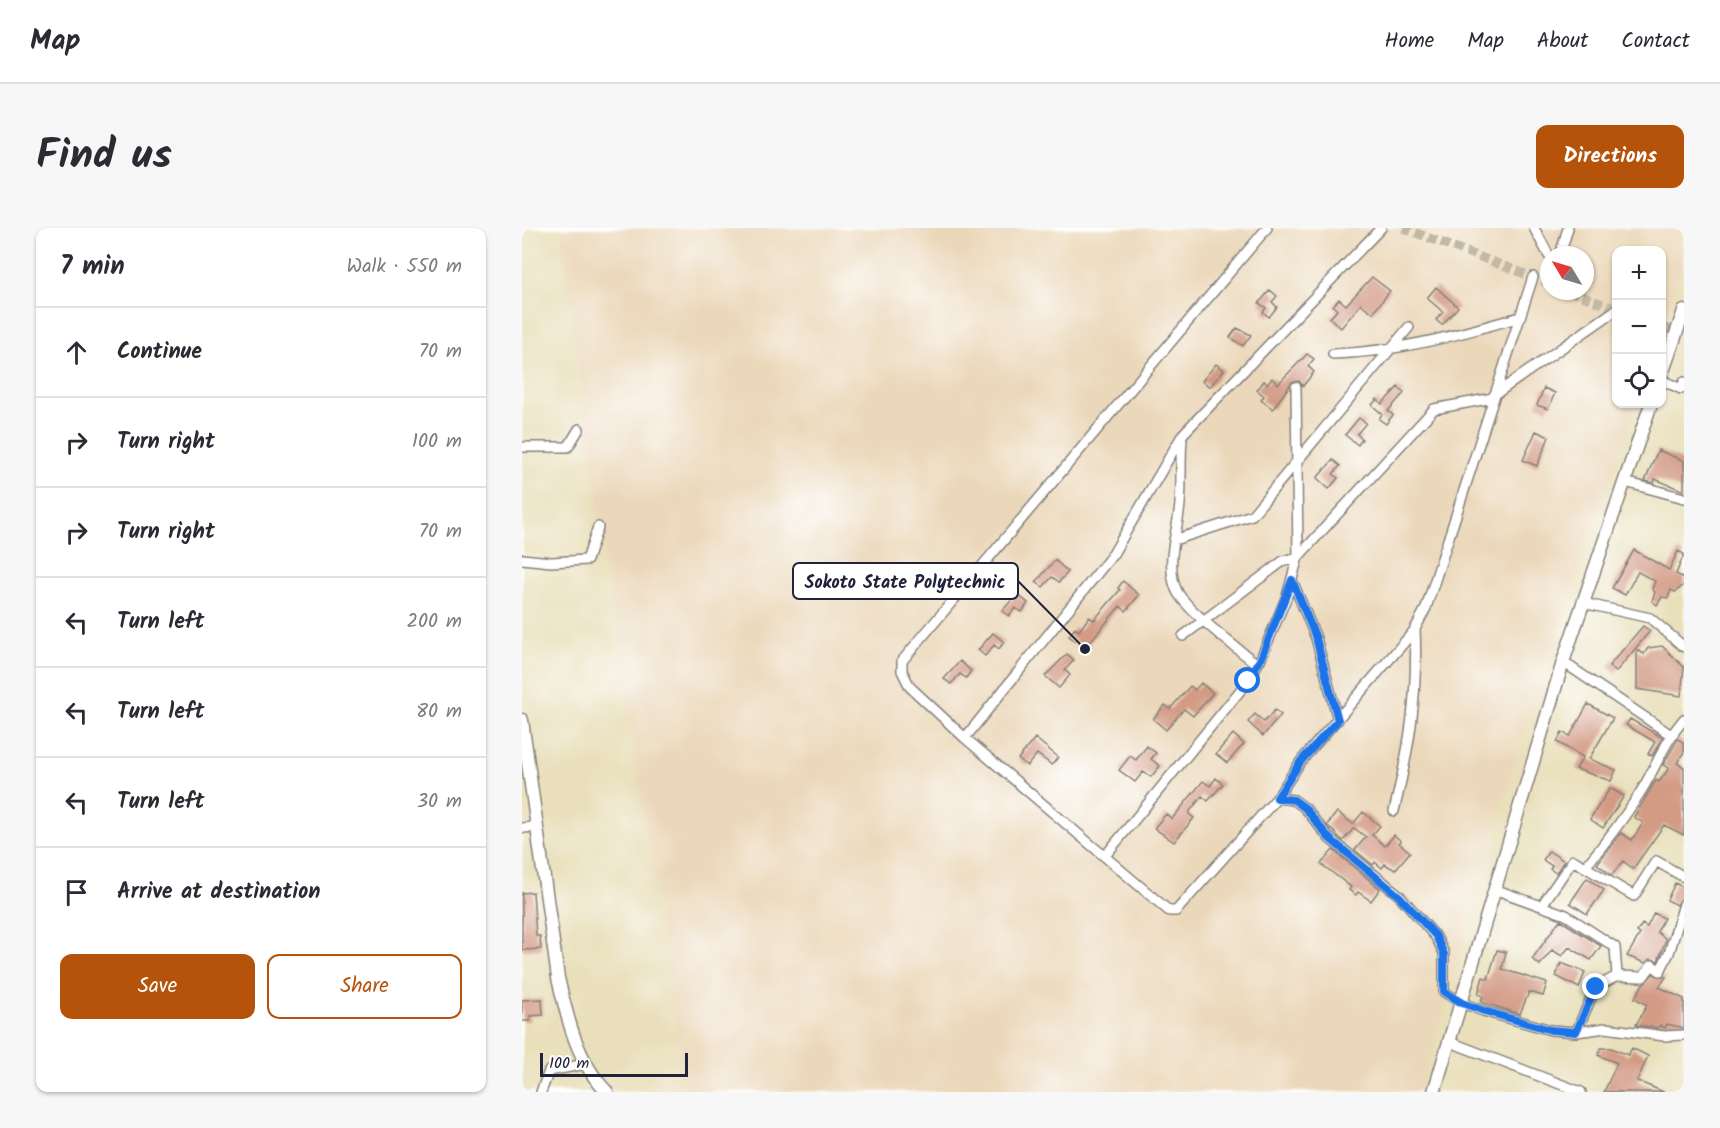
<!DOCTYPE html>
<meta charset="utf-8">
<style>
body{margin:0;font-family:Kalam,sans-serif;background:#f7f7f7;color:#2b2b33}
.controls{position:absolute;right:18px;top:18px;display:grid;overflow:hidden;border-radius:12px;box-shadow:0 2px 4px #0004}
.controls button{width:54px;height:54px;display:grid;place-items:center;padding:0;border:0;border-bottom:2px solid #e1e1e2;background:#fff;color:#2b2b33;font:30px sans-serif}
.compass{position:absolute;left:1018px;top:18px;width:54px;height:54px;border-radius:50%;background:#fff;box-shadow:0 2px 4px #0004;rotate:308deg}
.scale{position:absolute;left:18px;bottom:15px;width:148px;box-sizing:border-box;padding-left:6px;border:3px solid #22223b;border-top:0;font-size:16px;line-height:21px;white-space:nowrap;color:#22223b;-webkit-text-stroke:4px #fff;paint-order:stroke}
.stop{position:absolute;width:18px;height:18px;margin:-14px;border:4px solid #1a73e8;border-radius:50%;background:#fff}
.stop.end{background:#1a73e8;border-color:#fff;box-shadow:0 2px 6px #0008}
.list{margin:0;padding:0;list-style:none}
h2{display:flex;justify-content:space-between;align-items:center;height:78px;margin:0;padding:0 24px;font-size:26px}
h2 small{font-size:20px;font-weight:400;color:#7c7c81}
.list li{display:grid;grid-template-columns:39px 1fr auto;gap:18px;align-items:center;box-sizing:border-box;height:90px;padding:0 24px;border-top:2px solid #e1e1e2}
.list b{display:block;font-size:22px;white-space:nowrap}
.list em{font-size:20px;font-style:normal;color:#7c7c81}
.actions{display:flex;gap:12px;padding:18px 24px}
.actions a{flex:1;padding:14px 0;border:2px solid #b45309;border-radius:12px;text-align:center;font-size:21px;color:#b45309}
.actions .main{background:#b45309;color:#fff}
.icon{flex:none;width:33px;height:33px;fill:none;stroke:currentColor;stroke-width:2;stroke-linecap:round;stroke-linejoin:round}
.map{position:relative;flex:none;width:1162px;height:864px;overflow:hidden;border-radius:12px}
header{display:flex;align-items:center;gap:36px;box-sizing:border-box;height:84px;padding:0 30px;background:#fff;border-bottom:2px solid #e1e1e2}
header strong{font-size:28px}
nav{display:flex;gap:33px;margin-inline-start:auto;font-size:21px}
.intro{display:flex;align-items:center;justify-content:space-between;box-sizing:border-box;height:144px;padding:0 36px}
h1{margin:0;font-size:42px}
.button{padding:15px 27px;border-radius:12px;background:#b45309;color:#fff;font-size:21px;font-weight:700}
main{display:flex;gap:36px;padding:0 36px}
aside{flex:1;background:#fff;border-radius:12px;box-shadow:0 2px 4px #0004}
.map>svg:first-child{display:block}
.built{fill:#ebd8ba;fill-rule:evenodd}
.building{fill:#d39a84}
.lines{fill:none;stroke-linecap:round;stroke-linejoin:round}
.minor-tunnel{stroke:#c1b9a1;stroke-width:9;stroke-dasharray:9 4.5;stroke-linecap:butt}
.minor-casing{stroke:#86807a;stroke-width:12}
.tertiary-casing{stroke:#86807a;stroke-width:15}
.minor{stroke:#fff;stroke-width:9}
.tertiary{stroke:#fff;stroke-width:12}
.route{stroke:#1a73e8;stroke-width:8}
.leader{fill:none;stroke:#22223b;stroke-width:2}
.callout-dot{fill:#22223b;stroke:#fff;stroke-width:2}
.callout{fill:#fff;stroke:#22223b;stroke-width:2}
.callout-label{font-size:18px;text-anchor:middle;font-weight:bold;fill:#22223b}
</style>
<header>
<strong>Map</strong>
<nav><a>Home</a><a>Map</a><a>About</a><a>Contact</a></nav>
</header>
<div class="intro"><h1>Find us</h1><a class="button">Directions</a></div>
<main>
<aside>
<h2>7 min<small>Walk · 550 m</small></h2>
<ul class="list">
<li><svg class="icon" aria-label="ahead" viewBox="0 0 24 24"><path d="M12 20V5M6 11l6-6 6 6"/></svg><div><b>Continue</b></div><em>70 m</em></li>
<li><svg class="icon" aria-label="right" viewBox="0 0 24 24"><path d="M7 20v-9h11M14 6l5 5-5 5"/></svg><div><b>Turn right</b></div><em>100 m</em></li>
<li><svg class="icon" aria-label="right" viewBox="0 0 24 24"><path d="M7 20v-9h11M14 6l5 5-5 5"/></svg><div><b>Turn right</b></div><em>70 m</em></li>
<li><svg class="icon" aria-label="left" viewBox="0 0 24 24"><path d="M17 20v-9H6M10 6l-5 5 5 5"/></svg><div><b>Turn left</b></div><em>200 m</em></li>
<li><svg class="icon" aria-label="left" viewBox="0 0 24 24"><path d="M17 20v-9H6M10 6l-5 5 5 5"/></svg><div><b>Turn left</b></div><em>80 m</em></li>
<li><svg class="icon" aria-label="left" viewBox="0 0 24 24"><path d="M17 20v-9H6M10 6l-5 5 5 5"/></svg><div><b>Turn left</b></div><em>30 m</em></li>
<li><svg class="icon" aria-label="arrive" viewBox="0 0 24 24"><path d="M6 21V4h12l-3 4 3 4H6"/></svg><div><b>Arrive at destination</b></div></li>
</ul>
<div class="actions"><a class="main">Save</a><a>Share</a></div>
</aside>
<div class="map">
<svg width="1162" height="864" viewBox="0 0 1162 864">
<rect width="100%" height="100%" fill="#fff"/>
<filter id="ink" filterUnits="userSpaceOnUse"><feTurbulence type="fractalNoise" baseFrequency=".0167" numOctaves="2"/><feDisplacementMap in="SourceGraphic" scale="12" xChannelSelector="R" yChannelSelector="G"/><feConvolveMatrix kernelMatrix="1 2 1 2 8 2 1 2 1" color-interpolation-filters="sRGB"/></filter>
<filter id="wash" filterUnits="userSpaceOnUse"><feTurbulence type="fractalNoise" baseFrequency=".008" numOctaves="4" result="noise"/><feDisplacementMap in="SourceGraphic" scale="24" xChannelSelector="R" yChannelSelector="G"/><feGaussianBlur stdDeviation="1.35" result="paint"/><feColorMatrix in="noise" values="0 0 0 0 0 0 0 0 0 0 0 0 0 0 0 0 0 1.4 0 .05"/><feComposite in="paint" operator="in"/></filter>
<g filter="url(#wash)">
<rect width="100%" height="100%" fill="#e9dfba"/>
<path class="built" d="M 38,0 L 1162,0 L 1162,37 L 1140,102 L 1140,22 L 1094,22 L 1094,176 L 1114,176 L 1000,505 L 899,864 L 164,864 L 84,337 ZM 1027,27 L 1063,27 L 1063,63 L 1027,63 Z"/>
<g id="blocks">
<path class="building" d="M 850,49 L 868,63 L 851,85 L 839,76 L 819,100 L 808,90 L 815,82 L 811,78 L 817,71 L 824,77 Z
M 914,59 L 936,79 L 920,97 L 914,92 L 921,84 L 905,70 Z
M 748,62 L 755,68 L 750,74 L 755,79 L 747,89 L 741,84 L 744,80 L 737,75 Z
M 715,100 L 729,107 L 721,118 L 708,109 Z
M 785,126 L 792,131 L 786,138 L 792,144 L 781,158 L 777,153 L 770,154 L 751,181 L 739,172 L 742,168 L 735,162 L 742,153 L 745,156 L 750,150 L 756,156 Z
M 694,136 L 702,142 L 688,159 L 680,153 Z
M 876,159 L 882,165 L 866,183 L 871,187 L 864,196 L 857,191 L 860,186 L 850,177 L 855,171 L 860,176 Z
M 1022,160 L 1033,165 L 1026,181 L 1015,177 Z
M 837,190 L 844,195 L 835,206 L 840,211 L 836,217 L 823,207 Z
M 1014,203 L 1027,209 L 1015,238 L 1001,232 Z
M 1136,222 L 1162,233 L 1162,263 L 1133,251 L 1132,255 L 1123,253 Z
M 811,232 L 818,238 L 811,246 L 816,250 L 807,261 L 795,250 Z
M 1112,322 L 1147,342 L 1156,323 L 1162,326 L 1154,346 L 1162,350 L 1162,357 L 1153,364 L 1149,362 L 1146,370 L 1140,369 L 1135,377 L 1130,373 L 1133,364 L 1130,361 L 1133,353 L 1116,344 L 1103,367 L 1090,360 Z
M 533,332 L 546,344 L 537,354 L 530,349 L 521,359 L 514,354 Z
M 601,353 L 617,367 L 604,383 L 598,378 L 563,420 L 547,408 L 553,400 L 557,403 L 567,389 L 572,392 L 598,362 L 596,360 Z
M 495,366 L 506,375 L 500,384 L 493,380 L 487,388 L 480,383 Z
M 1121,398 L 1128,403 L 1094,444 L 1087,438 Z
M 471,405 L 482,414 L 477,421 L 472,417 L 463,428 L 456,422 Z
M 1140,418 L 1162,439 L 1159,468 L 1115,461 L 1115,422 L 1122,426 L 1126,420 Z
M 545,426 L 552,432 L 543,442 L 548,447 L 537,460 L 523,448 Z
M 438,433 L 449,443 L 444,450 L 438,446 L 429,456 L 422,451 Z
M 679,455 L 691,465 L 671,488 L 662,481 L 644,502 L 631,491 L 643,477 L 648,481 L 668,458 L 673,462 Z
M 1066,476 L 1091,490 L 1067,531 L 1094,542 L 1089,553 L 1054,541 L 1061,529 L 1035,514 L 1040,504 L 1048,508 Z
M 753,482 L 759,487 L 741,508 L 726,494 L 733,486 L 742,494 Z
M 1108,491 L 1141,510 L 1130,528 L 1126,526 L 1133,514 L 1104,497 Z
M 711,506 L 722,516 L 705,535 L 694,526 Z
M 513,510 L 536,529 L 530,537 L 515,526 L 505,538 L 496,531 Z
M 1156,511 L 1162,515 L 1162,524 L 1155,535 L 1162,539 L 1162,607 L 1142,597 L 1111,641 L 1101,633 L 1090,647 L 1075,636 L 1099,605 L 1110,612 L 1121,595 L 1112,589 L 1134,552 L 1137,554 L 1147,540 L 1141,537 Z
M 625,518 L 634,525 L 629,531 L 638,538 L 629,549 L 621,544 L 613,554 L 597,542 L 608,528 L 614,532 Z
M 694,550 L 701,556 L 686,573 L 680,568 L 668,583 L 667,586 L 672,590 L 652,614 L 632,600 L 644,586 L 650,591 L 681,553 L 688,558 Z
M 1088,560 L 1102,568 L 1081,600 L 1068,591 Z
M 815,584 L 831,596 L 841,584 L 858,598 L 850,607 L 863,618 L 872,607 L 879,613 L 877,615 L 888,624 L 873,642 L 863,636 L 860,640 L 853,634 L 851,637 L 833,622 L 844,609 L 832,600 L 821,613 L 805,597 Z
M 811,622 L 858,661 L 849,673 L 836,664 L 834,667 L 827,662 L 829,659 L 799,636 Z
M 1027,623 L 1042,633 L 1034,645 L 1028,641 L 1030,638 L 1021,632 Z
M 1065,650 L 1082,662 L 1065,686 L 1048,675 Z
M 1153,655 L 1162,660 L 1162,669 L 1155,677 L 1145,672 Z
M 11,664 L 14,708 L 18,708 L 19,721 L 0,722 L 0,665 Z
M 1132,685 L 1142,690 L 1135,704 L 1144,711 L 1136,733 L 1128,731 L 1123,735 L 1105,728 L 1118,706 L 1115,704 L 1120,696 L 1125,699 Z
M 1038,692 L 1079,718 L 1069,732 L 1047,719 L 1040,728 L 1030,722 L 1018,737 L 1010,731 Z
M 975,722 L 984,724 L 980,741 L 1025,755 L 1021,768 L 1007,764 L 998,786 L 959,774 L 961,768 L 956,766 L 961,749 L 966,751 Z
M 1039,735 L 1063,744 L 1057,760 L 1034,748 Z
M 1131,746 L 1144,749 L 1137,759 L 1162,771 L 1162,800 L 1145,796 L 1143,800 L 1138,797 L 1136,800 L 1114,797 L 1125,777 L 1113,770 L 1121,756 Z
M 20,771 L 21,787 L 8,788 L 8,793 L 0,793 L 0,772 Z
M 1079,820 L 1089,820 L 1106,827 L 1110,820 L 1126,828 L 1115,853 L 1142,864 L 1082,864 L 1095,835 L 1076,827 Z"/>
</g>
</g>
<g filter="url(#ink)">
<use href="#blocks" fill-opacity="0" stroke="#86807a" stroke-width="1.5"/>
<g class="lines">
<path class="minor-tunnel" d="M 881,0 L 1027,55
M 1047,63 L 1094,81
M 1140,99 L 1154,104"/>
<g class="minor-casing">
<path id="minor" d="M 745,0 L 380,433 L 380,443 L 388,459 L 443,510 L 647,683 L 654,683 L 755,570 L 779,533 L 892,403 L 904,380 L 1011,49
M 1012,0 L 1027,28
M 1038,27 L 1046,0
M 811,126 C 877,124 935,107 998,89
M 1140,152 L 1159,161 L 1162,154
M 972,167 L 1094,82
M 660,212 C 658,233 660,254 658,276 C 656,304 643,333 654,361 C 662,381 717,422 735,436
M 0,219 L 46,219 L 57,201
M 1103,254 L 1162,270
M 652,312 L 730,287 L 887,99
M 0,331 L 29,334 L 65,332 L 76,299
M 770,352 L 794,410 L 816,492
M 1061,375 L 1128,390 L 1162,419
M 661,408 L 761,333 L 776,329 L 774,159
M 1041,434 L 1149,507
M 443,510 L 591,326 L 661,206 L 859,0
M 755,570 L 772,572 L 783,580 L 807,610 L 877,667 L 914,709 L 922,725 L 922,764 L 940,775 L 961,783 L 1029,802 L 1054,804 L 1084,800 L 1142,808 L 1162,807
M 872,583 C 888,518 896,467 893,400
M 0,600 L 15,599
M 583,628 L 726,453 L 739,430 L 765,368 L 776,329 L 912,181 L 971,170
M 1063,639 C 1084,614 1104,588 1121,560 C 1135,536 1144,512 1162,491
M 972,661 L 1044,687 L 1093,719 L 1095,748 L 1121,749 L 1130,737 L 1138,743 L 1147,725 L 1162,676
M 1020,677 L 1051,632 L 1112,668 L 1134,633 L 1162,649
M 1054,804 L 1074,759 L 1095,748
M 928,814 L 1059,864
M 19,864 L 27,843 L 64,836"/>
</g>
<g class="tertiary-casing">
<path id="tertiary" d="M 1140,146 L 1162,83
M 0,492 L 36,750 C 45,789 55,834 85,864
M 912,864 L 1041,434 L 1129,176"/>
</g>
<use href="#minor" class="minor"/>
<use href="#tertiary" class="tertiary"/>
</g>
</g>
<g class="lines" filter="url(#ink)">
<path class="route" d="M 726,453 L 739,430 L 770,352 L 794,410 L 816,492 L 779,533 L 755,570 L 772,572 L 783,580 L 807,610 L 877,668 L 914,708 L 922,726 L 922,764 L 940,775 L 962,783 L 1029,802 L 1054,804 L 1074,759"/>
</g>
<path class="leader" d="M563 421L496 353"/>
<circle class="callout-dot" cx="563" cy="421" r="6"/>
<rect class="callout" x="271" y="335" width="225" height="36" rx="6"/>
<g class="callout-label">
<text x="383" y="360">Sokoto State Polytechnic</text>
</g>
</svg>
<div class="controls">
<button>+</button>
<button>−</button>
<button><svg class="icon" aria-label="locate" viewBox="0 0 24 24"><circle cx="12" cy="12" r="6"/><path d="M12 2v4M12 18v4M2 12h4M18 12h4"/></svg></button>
</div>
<svg class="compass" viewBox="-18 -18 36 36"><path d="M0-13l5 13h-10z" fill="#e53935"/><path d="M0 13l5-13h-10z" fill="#7c7c81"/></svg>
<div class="scale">100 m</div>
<div class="stop" style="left:726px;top:453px"></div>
<div class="stop end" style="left:1074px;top:759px"></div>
</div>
</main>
